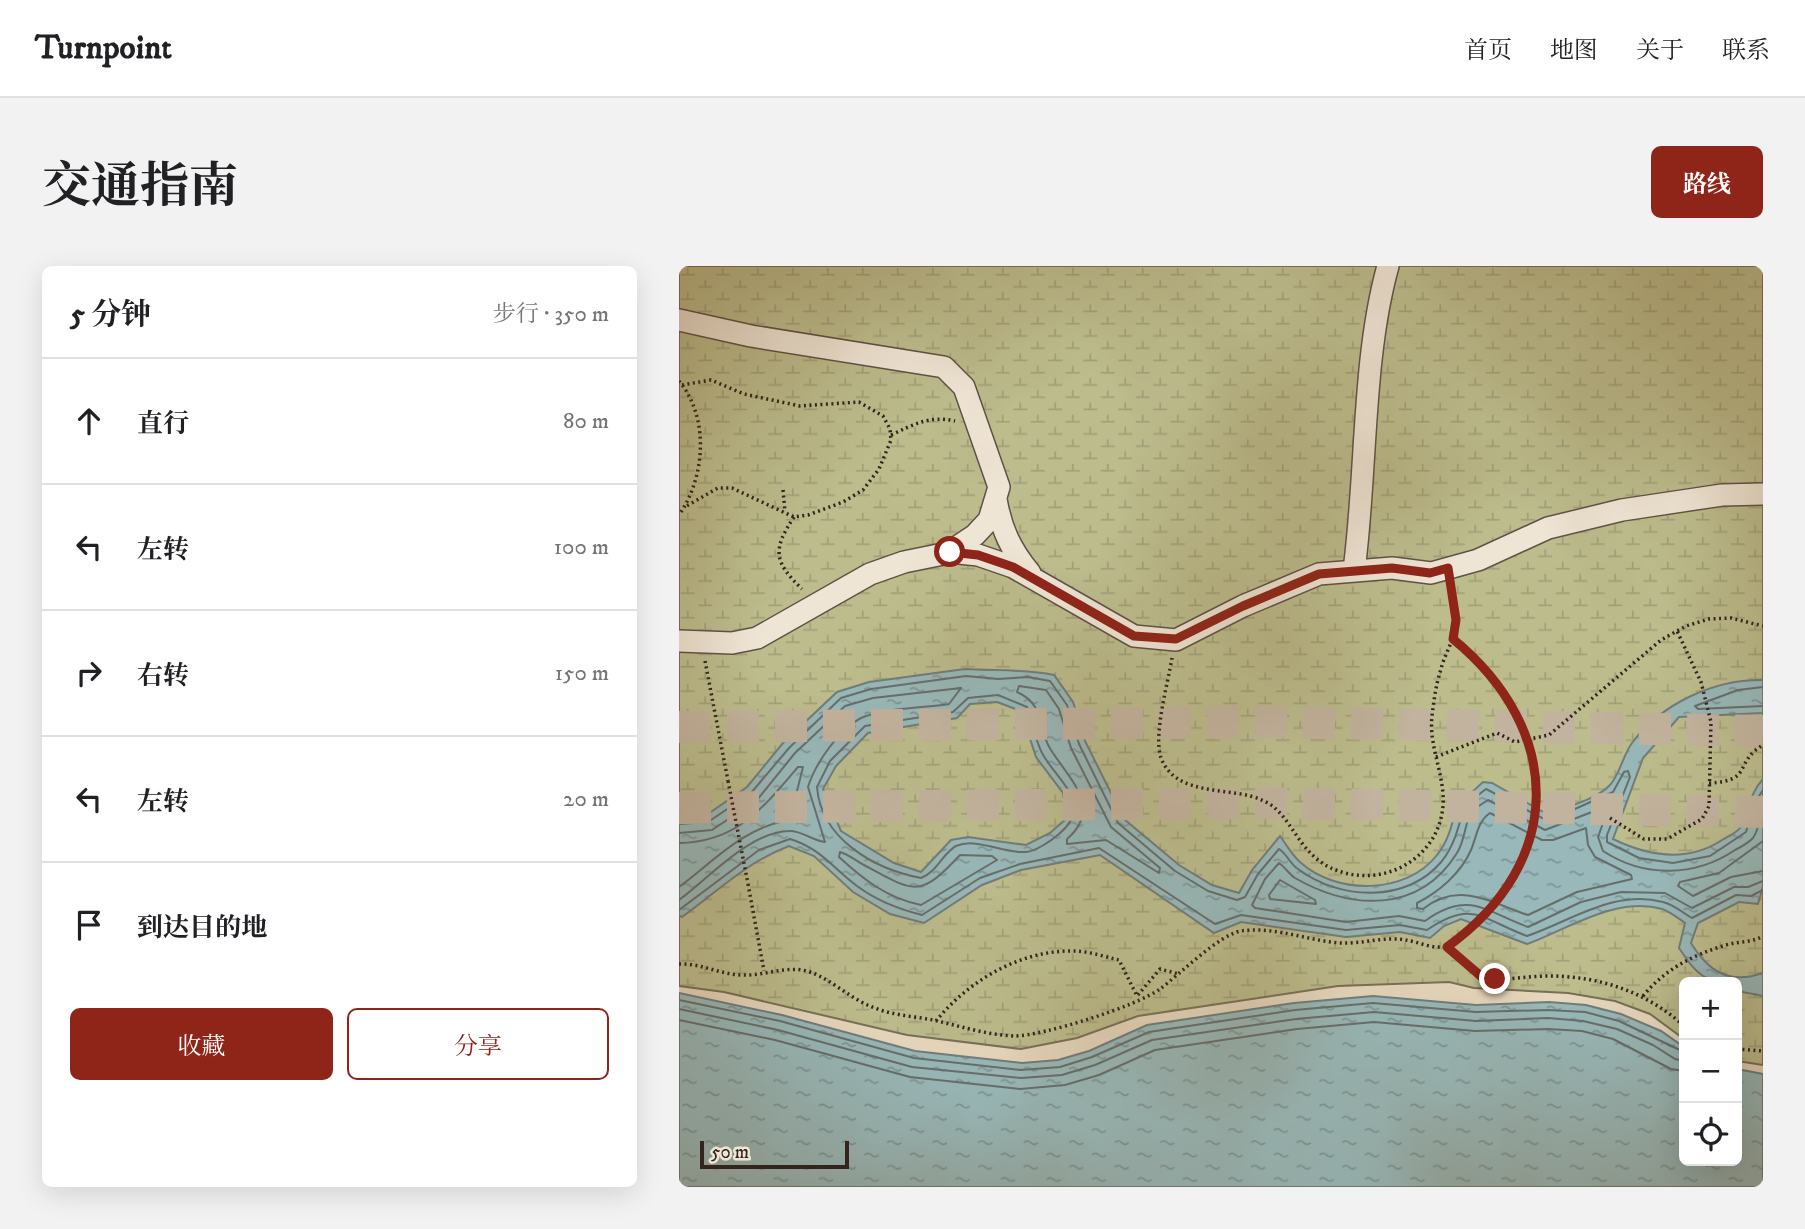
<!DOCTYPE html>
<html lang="zh">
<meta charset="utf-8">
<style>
body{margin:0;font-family:"IM FELL DW Pica","Noto Serif SC",serif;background:#f2f2f2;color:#202124}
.controls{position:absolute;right:21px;bottom:21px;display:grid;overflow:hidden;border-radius:10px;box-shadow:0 7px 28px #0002}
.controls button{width:63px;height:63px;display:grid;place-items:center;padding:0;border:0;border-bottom:2px solid #e0e0e0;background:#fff;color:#202124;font:35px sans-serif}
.scale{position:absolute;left:21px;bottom:18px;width:149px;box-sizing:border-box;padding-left:7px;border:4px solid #33241e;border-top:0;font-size:19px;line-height:24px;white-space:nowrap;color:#33241e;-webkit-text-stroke:5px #efe5d5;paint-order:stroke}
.stop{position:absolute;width:21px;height:21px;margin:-16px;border:5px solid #8f2418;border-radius:50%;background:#fff}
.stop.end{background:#8f2418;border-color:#fff;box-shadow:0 2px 7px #0008}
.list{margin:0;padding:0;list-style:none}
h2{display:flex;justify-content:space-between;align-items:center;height:91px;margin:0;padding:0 28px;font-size:30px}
h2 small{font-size:23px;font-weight:400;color:#757577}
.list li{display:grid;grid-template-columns:46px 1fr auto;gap:21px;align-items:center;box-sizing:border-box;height:126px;padding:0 28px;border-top:2px solid #e0e0e0}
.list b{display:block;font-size:26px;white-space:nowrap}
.list em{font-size:23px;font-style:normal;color:#757577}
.actions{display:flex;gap:14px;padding:21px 28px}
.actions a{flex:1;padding:16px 0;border:2px solid #8f2418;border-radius:10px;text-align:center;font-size:24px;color:#8f2418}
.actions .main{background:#8f2418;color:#fff}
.icon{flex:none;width:38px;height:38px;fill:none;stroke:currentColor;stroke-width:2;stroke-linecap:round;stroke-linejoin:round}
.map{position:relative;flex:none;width:1084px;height:921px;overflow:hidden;border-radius:10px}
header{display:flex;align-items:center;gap:42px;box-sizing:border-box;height:98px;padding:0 35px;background:#fff;border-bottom:2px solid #e0e0e0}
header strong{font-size:33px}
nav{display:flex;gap:38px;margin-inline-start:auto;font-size:24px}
.intro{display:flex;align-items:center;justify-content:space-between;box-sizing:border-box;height:168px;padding:0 42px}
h1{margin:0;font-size:49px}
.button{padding:18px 32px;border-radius:10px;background:#8f2418;color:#fff;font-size:24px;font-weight:700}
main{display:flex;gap:42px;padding:0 42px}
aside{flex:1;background:#fff;border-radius:10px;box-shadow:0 7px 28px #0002}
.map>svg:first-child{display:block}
.wetland{fill:url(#wetland-marsh);stroke:#787056;stroke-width:2}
.water{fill:url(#water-ripples);stroke:#707d7b;stroke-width:2;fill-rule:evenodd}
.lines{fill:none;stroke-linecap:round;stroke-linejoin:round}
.shore{stroke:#666e6c;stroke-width:2}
.highway-tunnel{stroke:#c2b39e;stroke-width:32;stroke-dasharray:32 16;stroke-linecap:butt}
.minor-casing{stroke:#605146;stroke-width:24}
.path{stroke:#33241e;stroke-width:3.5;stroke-dasharray:2 3.5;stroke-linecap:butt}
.minor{stroke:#efe5d5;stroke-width:21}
.path-bridge{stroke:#33241e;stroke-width:3.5;stroke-dasharray:2 3.5;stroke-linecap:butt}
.route{stroke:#8f2418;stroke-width:9}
</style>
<header>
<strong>Turnpoint</strong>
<nav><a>首页</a><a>地图</a><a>关于</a><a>联系</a></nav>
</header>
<div class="intro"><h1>交通指南</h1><a class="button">路线</a></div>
<main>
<aside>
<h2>5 分钟<small>步行 · 350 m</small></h2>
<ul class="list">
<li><svg class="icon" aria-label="ahead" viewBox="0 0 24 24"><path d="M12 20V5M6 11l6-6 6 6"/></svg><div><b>直行</b></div><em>80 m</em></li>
<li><svg class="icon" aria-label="left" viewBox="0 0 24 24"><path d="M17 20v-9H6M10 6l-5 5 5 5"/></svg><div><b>左转</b></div><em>100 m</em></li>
<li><svg class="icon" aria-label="right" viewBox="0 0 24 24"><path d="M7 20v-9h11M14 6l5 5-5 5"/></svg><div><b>右转</b></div><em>150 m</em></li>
<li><svg class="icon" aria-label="left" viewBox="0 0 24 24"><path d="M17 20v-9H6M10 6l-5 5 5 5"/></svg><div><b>左转</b></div><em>20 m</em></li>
<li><svg class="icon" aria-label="arrive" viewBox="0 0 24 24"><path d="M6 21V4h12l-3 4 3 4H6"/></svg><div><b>到达目的地</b></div></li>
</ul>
<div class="actions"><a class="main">收藏</a><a>分享</a></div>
</aside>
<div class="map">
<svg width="1084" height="921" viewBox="0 0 1084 921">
<defs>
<pattern id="wetland-marsh" width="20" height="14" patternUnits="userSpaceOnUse" patternTransform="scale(1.75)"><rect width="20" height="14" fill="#bcbc8d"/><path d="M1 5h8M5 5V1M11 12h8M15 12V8" fill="none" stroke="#a2a179"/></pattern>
<pattern id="water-ripples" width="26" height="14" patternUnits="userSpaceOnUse" patternTransform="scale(1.75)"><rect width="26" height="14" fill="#98b8b9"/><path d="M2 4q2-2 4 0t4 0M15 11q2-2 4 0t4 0" fill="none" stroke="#7d9596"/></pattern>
</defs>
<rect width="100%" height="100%" fill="#e6d7be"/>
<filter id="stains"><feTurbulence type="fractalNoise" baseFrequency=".00286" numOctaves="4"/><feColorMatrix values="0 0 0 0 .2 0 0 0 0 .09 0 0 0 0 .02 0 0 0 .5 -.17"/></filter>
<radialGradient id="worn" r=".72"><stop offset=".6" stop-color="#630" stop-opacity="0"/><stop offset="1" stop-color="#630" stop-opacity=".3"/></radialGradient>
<path class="wetland" d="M 0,0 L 1084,0 L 1084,799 L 1058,795 L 1058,716 L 1005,716 L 1005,773 L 971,748 L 936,735 L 889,727 L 795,722 L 770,716 L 659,720 L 459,750 L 398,772 L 342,783 L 228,769 L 45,726 L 0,720 Z"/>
<path class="water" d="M 286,403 C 316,405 346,403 375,409 L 394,436 L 406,475 L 445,553 L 500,599 L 533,619 L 560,627 L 573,604 L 601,570 C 607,578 613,589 621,596 C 657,629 727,629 758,589 C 771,573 774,554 779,534 L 790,529 L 804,516 L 813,517 L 868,548 C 886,541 917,534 931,519 C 941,508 944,489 953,477 C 982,438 1035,413 1084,414 L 1084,447 L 1000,451 L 964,492 L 934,573 C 969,590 1008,597 1043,574 C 1048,571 1057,567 1061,562 C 1071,549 1068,530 1084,513 L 1084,620 L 1079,638 L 1060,636 L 1019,657 L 1012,677 C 1029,705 1050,719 1084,707 L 1084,730 L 1058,725 L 1058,716 C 1024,716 1019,710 1000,682 L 1006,657 C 999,652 990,645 983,643 C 937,630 889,663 848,678 L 782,653 L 765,660 L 751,672 L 721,666 L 667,671 L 562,656 L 535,667 L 421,589 L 342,604 L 303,619 L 245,657 L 211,648 L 174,626 L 135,590 L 110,580 C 68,596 39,625 3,651 L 0,649 L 0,551 L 26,550 L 68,521 L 104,477 L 158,426 L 190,416 ZM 318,436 L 342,445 L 357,491 L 384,527 L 388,552 L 371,567 L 347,579 L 289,571 L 272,574 L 242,606 L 215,597 L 162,565 L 144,523 L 157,500 L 189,467 L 278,452 L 291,438 Z
M 0,727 L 103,749 L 236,785 L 343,797 L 379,794 L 410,785 L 468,759 L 615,737 L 694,730 L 797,739 L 870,736 L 907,739 L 942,748 L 982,765 L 1005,781 L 1005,895 L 1058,895 L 1058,803 L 1084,808 L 1084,921 L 0,921 Z"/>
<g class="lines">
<path class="shore" d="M 340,420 L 367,424 L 380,443 L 392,482 L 432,561 L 481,602 L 480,607 L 427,574 L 388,578 L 388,573 C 424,542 391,514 372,484 C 357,461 367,439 338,426 Z
M 1084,421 L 1059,424 L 1016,440 L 1019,443 L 1084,440
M 319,429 L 348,441 C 353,456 356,473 363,487 C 378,515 416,538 380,568 C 372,575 357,585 347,586 C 325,588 298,571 277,580 C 264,587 257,607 242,612 C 195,603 142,573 138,521 L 151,495 L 186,460 L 274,446 L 289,432 Z
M 1084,541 C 1081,550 1080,564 1074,572 C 1069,577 1062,581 1056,584 C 1016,611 965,612 924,585 L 919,571 L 928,546 L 926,541 L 866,564 L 809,534 C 805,537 795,542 792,547 C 786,556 786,575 778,587 C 740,648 672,644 616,612 C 610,608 606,601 600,597 L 586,613 L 573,639 L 576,642 L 667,656 L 720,650 L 746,655 C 789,624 806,645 849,661 L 902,636 L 942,626 L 986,627 L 1013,642 L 1055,621 L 1069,621 L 1084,615
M 811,547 L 863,574 L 874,574 L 907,562 L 909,579 L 916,591 L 952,609 L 953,613 L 898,626 L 849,649 C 812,637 780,614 744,643 L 738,642 L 738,637 C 760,626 782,607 792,584 C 798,570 798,556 811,547 Z
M 0,558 L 29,556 L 72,527 L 110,482 L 162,432 L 192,423 L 287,410 L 319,413 L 349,411 L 371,415 L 388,439 L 400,478 L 439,557 L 496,605 L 529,625 L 558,634 L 566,631 L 579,608 L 600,583 C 608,588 611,598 619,603 C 660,634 728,638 763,595 C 776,578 780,560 785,540 L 807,523 L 869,555 L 934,526 L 945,506 L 949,505 L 951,511 L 928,569 L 928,576 L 960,592 L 994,597 L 1031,590 L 1067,566 L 1076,536 L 1084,524
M 0,567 L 33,564 L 78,534 L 116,487 L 166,440 L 194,432 L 282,422 L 270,438 C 245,442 204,442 182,452 C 160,463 136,498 129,521 L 146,576 C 134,575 122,564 110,565 C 70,566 30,612 0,634
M 1084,575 L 1040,607 L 1001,616 L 999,620 L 1014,630 L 1052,611 L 1084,605
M 0,577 C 58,576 84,542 119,501 L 124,501 L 118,525 L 126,556 C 119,556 112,553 105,555 C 62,564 34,596 0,621
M 161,586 C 169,588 177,595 185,599 C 236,627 241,632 281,589 L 313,590 L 318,594 L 242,639 C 208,632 185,614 160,591 Z
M 601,614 L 636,634 L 637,638 L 591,633 L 590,629 Z
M 0,644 L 80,584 L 111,573 C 141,582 154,602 178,620 C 198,635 219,643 243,649 L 301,612 L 341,598 L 420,582 L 536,658 L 562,649 L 667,664 L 721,659 L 748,664 C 794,633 802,653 848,670 C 892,655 935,623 984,636 C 994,638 1004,647 1013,652 L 1057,629 L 1072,630 L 1084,624
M 0,734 L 101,755 L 235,792 L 342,804 L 381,801 L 413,791 L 470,766 L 616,744 L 694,737 L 797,746 L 869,744 L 906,746 L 940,755 L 1005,786
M 0,743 L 99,764 L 233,801 L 342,812 L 383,809 L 416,799 L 473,774 L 617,753 L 695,746 L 797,755 L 869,752 L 904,755 L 938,763 L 974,779 L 996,793 L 1005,795
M 0,754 L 96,774 L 231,811 L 341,823 L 386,819 L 420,809 L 476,784 L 618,763 L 695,756 L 796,765 L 869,763 L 903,765 L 934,773 L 992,803 L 1005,805"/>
<path class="highway-tunnel" d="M 0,461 L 588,456 L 1084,465
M 0,542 L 587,537 L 1084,546"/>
<g class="minor-casing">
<path id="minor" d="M 0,54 L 72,70 L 265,101 L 285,121 L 320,221 L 310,254 L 296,269 L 269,287 L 225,296 L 191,308 L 78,372 L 53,377 L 0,375
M 317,233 C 322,263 332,284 351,307
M 271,286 L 299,289 L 334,301 L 455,370 L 497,374 L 564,340 L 640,308 L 713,302 L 752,307 L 799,294 L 869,262 L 943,244 L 1043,229 L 1084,228
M 675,304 C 688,206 683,93 709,0"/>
</g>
<path class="path" d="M 0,115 C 31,152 26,212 0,249
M 3,119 L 32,114 L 65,128 L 121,140 L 180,136 L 204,150 L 211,163 L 212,174 L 200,203 L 184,224 L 164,236 L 129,249 L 115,251 L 53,222 L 39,222 L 6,241
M 212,169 C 234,159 250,149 276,155
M 104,224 L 106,246
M 115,251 C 93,284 95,296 123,323
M 493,392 C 489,417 474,469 482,492 C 498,533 553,519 585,535 C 616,549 618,595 666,607 C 717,620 768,582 764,528 C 762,501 750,477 753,450 C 755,434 757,418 762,403 C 766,386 778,371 777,353 C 777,343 774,332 772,321
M 26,395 L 49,515
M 757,491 L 818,467 L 836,476 L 870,469 L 982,374 L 1007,360 L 1030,353 L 1052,352 L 1084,360
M 1030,517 C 1075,515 1054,497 1084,479
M 931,552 L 965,573 L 988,573 L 1023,553 L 1030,540 L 1032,456 L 1022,416 L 998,365
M 69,618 L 85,705
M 768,681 L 804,712 C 826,715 848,710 870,710 C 920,710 968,726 1005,760
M 0,698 C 22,697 42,709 64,709 C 83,710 103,701 123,704 C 147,708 168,731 191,740 C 210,749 233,750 254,754 C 281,760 308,769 335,770 C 364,770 458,740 481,723 C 501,708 541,668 562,665 C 595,660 630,675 662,677 C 683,678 707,670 727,674 C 740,676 755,684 768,680 C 785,676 814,643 824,629 C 886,539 855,439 774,373
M 964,730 C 986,703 1014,689 1047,679 C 1060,675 1072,677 1084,670
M 257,755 C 290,714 343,683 398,685 C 412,686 427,691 440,694 L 458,730 L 481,703 L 500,708
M 1058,783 L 1084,785"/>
<use href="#minor" class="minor"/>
<path class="path-bridge" d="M 49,515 L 69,618"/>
</g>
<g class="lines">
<path class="route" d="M 271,286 L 299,289 L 334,301 L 455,370 L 497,373 L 564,340 L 640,308 L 713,302 L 751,307 L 769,302 L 777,354 L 774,373 C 885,464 887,596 768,681 L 804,712 L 816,713"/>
</g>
<rect width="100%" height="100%" filter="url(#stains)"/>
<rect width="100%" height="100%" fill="url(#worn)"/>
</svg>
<div class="controls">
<button>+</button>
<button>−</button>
<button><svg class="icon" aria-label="locate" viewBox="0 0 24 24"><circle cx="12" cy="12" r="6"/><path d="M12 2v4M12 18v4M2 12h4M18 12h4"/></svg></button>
</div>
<div class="scale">50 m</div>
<div class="stop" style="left:271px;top:286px"></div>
<div class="stop end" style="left:816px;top:713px"></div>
</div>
</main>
